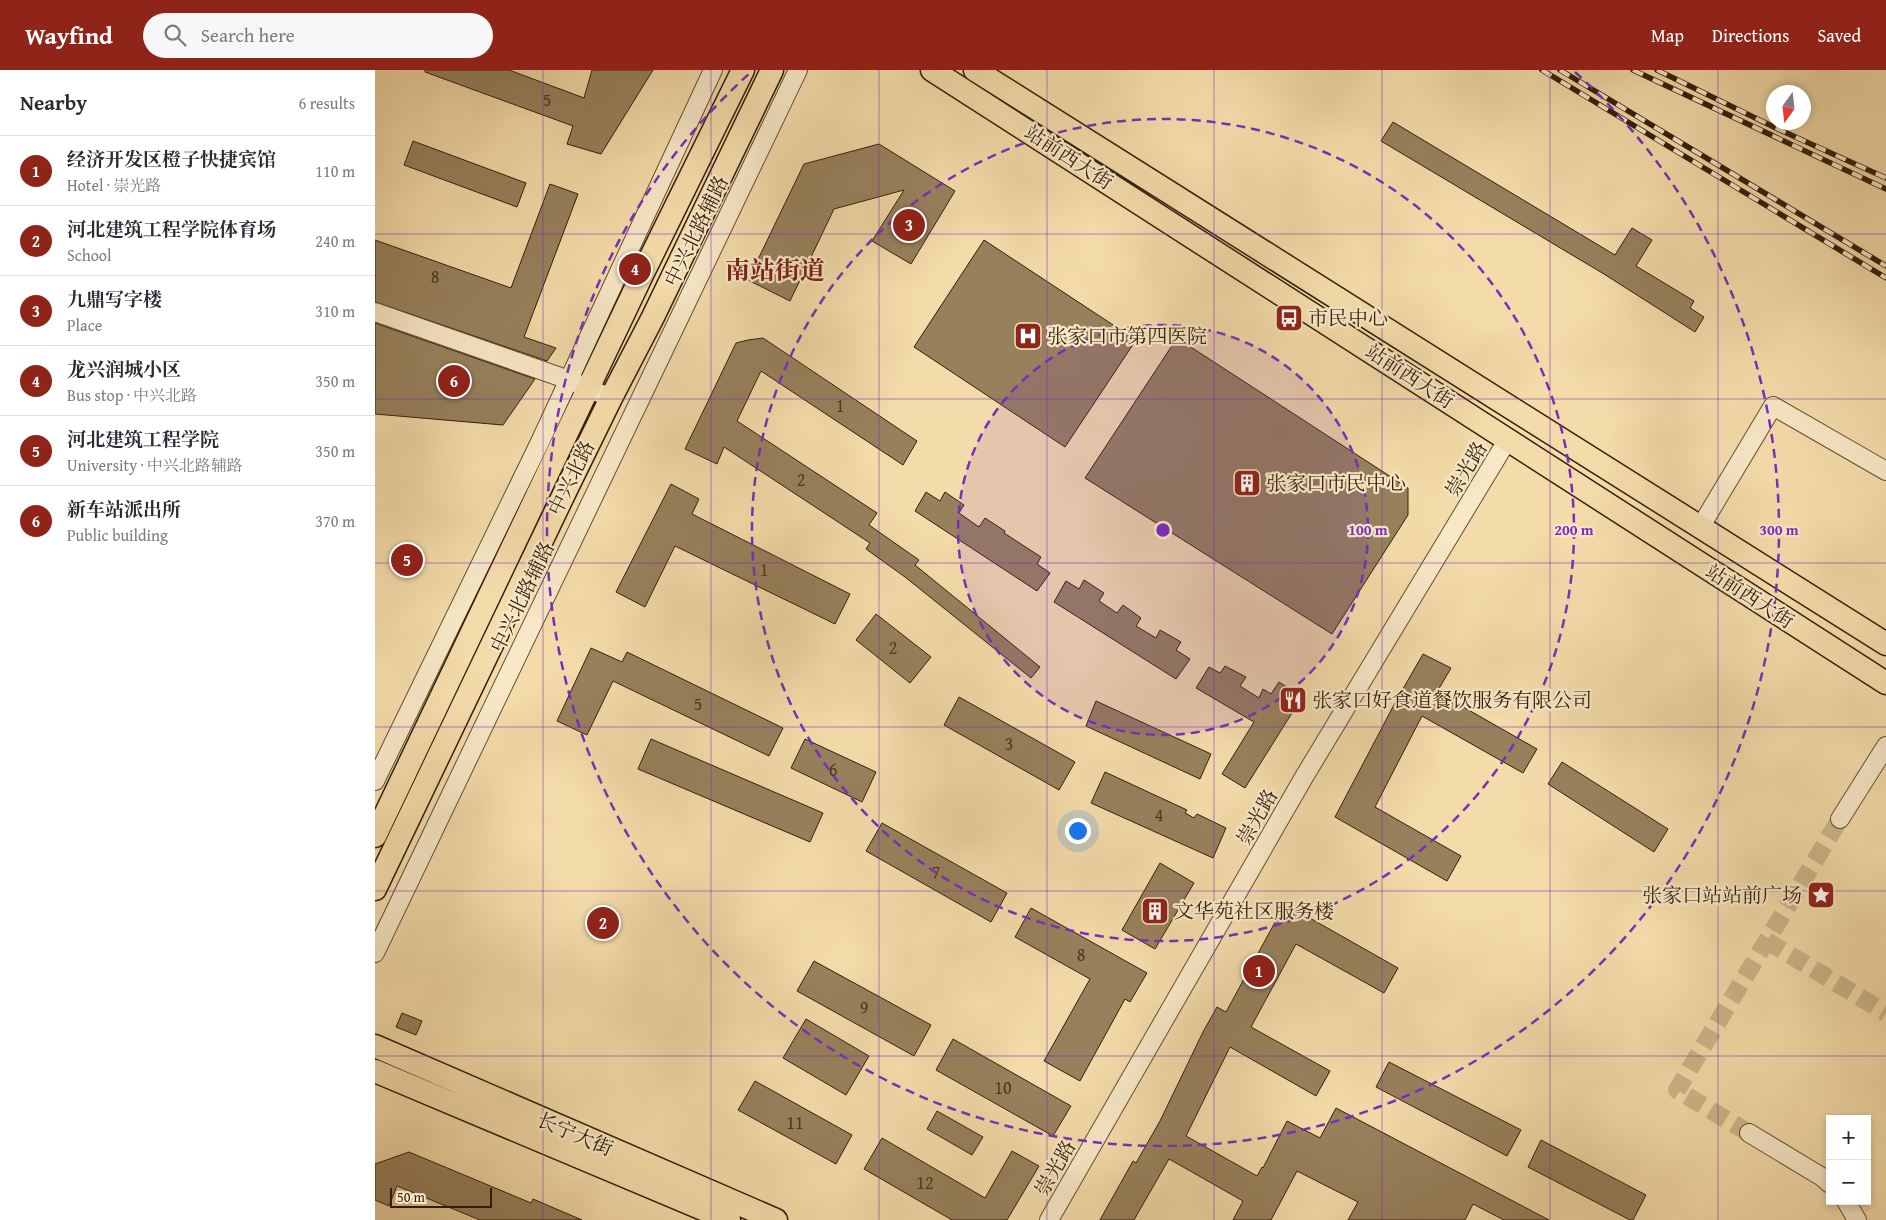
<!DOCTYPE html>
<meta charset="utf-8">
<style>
body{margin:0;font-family:"Gentium Book Plus","Noto Serif SC",serif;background:#f7f7f7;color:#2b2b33}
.controls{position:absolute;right:15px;bottom:15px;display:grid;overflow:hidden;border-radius:0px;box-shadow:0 2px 8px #0003}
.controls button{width:45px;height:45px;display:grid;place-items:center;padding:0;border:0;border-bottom:1px solid #e1e1e2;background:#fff;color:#2b2b33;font:25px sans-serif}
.compass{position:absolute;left:1391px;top:15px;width:45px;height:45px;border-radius:50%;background:#fff;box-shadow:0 2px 8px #0003;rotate:195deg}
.scale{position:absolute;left:15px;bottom:12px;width:102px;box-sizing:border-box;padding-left:5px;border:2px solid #321e09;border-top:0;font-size:14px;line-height:18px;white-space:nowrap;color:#321e09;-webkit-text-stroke:4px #f8e8c8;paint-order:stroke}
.you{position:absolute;left:702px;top:760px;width:18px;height:18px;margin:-12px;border:4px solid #fff;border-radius:50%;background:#1a73e8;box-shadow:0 0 0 8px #1a73e833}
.badge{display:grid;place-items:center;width:32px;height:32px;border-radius:50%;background:#8f2418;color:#fff;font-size:16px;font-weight:700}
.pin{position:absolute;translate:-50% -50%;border:2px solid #fff;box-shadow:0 1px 5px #0006}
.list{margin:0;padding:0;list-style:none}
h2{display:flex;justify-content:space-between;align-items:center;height:65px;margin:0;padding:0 20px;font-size:21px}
h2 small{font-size:16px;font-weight:400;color:#7c7c81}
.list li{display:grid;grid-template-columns:32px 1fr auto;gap:15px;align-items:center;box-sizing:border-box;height:70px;padding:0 20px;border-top:1px solid #e1e1e2}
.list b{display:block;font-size:19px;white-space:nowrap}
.list p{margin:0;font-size:16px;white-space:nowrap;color:#7c7c81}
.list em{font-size:16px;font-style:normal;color:#7c7c81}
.icon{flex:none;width:28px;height:28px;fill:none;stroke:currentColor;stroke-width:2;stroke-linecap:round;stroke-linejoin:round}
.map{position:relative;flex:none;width:1511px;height:1150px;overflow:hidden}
header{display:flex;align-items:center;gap:30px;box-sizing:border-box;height:70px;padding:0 25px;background:#8f2418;color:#fff}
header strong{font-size:24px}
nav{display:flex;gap:28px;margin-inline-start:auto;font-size:18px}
.search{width:350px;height:45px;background:#f7f7f7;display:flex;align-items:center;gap:12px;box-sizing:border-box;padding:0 18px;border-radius:28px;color:#7c7c81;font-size:19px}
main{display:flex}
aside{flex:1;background:#fff}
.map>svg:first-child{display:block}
.building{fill:#97815d;stroke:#321e09}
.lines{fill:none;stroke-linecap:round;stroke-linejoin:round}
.minor-tunnel{stroke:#cdb68a;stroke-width:18;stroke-dasharray:18 9;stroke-linecap:butt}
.minor-casing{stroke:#624e31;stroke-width:20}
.major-casing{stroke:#321e09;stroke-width:25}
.minor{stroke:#f8e8c8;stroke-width:18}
.major{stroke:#f4dcaa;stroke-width:22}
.rail-casing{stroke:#321e09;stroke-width:5.5}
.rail{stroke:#f8e8c8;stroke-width:4;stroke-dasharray:11;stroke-linecap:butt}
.grid{fill:none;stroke:#7b2cbf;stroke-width:1;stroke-opacity:0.55}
.ring{fill:none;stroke:#7b2cbf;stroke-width:2.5;stroke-dasharray:9 6}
.labels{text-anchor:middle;stroke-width:4.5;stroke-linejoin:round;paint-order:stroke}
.number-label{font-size:18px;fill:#4b371e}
.street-label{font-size:20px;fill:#321e09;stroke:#f8e8c8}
.poi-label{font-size:20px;fill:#321e09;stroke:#f8e8c8;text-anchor:start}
.district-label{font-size:25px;font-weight:bold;fill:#7a1f14;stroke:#f8e8c8}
.centre{fill:#7b2cbf;stroke:#f8e8c8;stroke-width:2.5}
.ring-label{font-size:15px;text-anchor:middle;font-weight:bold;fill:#7b2cbf;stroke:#f8e8c8;stroke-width:4.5;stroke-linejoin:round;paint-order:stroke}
</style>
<header>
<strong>Wayfind</strong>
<div class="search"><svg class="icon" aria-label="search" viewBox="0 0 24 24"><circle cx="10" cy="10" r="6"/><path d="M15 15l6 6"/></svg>Search here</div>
<nav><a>Map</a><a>Directions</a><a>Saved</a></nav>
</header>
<main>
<aside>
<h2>Nearby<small>6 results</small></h2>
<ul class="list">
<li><span class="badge">1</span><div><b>经济开发区橙子快捷宾馆</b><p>Hotel · 崇光路</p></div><em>110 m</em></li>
<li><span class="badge">2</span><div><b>河北建筑工程学院体育场</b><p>School</p></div><em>240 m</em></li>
<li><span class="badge">3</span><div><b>九鼎写字楼</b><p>Place</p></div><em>310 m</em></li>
<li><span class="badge">4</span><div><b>龙兴润城小区</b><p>Bus stop · 中兴北路</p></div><em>350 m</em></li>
<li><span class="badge">5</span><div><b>河北建筑工程学院</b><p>University · 中兴北路辅路</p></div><em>350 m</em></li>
<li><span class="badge">6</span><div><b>新车站派出所</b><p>Public building</p></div><em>370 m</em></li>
</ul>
</aside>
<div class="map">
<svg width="1511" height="1150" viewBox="0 0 1511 1150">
<rect width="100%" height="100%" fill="#f4dcaa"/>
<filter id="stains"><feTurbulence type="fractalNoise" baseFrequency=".004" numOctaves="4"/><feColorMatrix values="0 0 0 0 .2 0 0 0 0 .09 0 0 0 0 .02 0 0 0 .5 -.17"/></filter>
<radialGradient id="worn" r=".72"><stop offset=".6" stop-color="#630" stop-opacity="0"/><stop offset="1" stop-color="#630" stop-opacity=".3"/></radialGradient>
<path class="building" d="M 50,0 L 134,0 L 209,28 L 217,0 L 278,0 L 226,84 L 192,74 L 198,56 L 50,2 Z
M 1018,52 L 1240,185 L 1257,158 L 1277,170 L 1261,196 L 1319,231 L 1315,238 L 1329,247 L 1320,262 L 1229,204 L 1006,71 Z
M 38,71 L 151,113 L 142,137 L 29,95 Z
M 504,74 L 580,121 L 536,194 L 497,171 L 529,120 L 459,139 L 415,231 L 373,210 L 429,94 Z
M 175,114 L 203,124 L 149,267 L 181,278 L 172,291 L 0,232 L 0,170 L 136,218 Z
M 609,170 L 761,270 L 690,377 L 539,277 Z
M 0,253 L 160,309 L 128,355 L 0,344 Z
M 388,268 L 542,371 L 528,395 L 386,301 L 362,351 L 502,443 L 494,455 L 544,490 L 540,495 L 665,597 L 656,608 L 530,507 L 491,479 L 495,473 L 349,377 L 342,394 L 310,379 L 361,273 L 373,270 Z
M 802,268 L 1033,418 L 1033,445 L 957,564 L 710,408 Z
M 296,414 L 324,429 L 317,444 L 475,524 L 460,554 L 300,476 L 270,537 L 241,522 Z
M 551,422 L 565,431 L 570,422 L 589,435 L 584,443 L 604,457 L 610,448 L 630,461 L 629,463 L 666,487 L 662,494 L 675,503 L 662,521 L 540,441 Z
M 709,510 L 729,523 L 724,531 L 742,543 L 748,535 L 766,548 L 761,556 L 781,568 L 785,560 L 806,572 L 801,580 L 815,589 L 801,609 L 679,532 L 691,511 L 704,519 Z
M 501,544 L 556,587 L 535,613 L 481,570 Z
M 216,578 L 247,592 L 252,582 L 408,658 L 394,686 L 238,611 L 212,665 L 182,651 Z
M 1048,584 L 1076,598 L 1062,622 L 1162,679 L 1148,703 L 1047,646 L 1000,737 L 1086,786 L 1072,811 L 960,747 L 1021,631 Z
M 850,596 L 871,607 L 865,616 L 884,628 L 888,619 L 896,624 L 904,612 L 927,627 L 870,718 L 847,704 L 879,652 L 821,618 L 834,597 L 845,603 Z
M 584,627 L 700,692 L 684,720 L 569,655 Z
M 721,631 L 836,684 L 825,709 L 711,656 Z
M 276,669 L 448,743 L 435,772 L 263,699 Z
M 430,669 L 501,702 L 487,732 L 416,698 Z
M 1187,692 L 1293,759 L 1279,782 L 1173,714 Z
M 730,702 L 812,740 L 810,743 L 819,748 L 822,744 L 851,758 L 838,788 L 716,733 Z
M 507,753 L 632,823 L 616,852 L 491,781 Z
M 785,793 L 819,813 L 780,879 L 747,860 Z
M 910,834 L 1023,898 L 1009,923 L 921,874 L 876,957 L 955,1001 L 941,1026 L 855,977 L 811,1066 L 882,1106 L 887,1097 L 888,1098 L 912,1051 L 945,1068 L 961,1038 L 1174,1150 L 1129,1150 L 1098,1134 L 1090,1150 L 973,1150 L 983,1132 L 922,1101 L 896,1150 L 858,1150 L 868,1131 L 794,1089 L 759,1150 L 725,1150 L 758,1091 L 761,1093 L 785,1051 L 828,962 L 842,937 L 851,942 Z
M 656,838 L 772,903 L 755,932 L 750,929 L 705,1011 L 669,991 L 715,909 L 640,867 Z
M 439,891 L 556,955 L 539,986 L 422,921 Z
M 27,943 L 47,951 L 41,965 L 21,957 Z
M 431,949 L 494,986 L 471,1025 L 408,988 Z
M 578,969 L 696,1036 L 678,1066 L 561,1000 Z
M 1014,992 L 1146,1060 L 1132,1086 L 1001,1017 Z
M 380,1011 L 477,1065 L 461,1094 L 363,1040 Z
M 562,1041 L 608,1067 L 597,1085 L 552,1059 Z
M 507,1068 L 610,1128 L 637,1081 L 664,1096 L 632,1150 L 577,1150 L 489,1099 Z
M 1166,1070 L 1271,1125 L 1258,1150 L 1255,1150 L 1153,1097 Z
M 34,1082 L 156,1133 L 158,1129 L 207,1150 L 105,1150 L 22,1116 L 14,1136 L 0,1130 L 0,1094 Z"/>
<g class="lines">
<path class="minor-tunnel" d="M 1392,871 L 1511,943
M 1374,1063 L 1302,1020 L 1465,749"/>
<g class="minor-casing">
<path id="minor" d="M 0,242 L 194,310 L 236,328
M 1326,456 L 1398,336 L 1511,401
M 0,711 L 164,374 L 338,0
M 1465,749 L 1511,676
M 0,883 L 423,0
M 1374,1063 L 1447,1107 L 1455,1114
M 1471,1131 L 1482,1150
M 674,1150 L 929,707 L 1133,369"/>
</g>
<g class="major-casing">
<path id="major" d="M 557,0 L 1511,613
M 600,0 L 1511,574
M 0,766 L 267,205 L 368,0
M 0,819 L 190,422 L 236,328 L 278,247 L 397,0
M 0,976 L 401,1150
M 0,1001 L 354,1150"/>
</g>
<use href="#minor" class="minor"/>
<use href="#major" class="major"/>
<g class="rail-casing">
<path id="rail" d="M 1167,0 L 1511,208
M 1185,0 L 1511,196
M 1258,0 L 1511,119
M 1282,0 L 1405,60 L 1511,108"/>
</g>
<use href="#rail" class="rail"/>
</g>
<path class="grid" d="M 168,0 L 168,1150M 336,0 L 336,1150M 504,0 L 504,1150M 672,0 L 672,1150M 839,0 L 839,1150M 1007,0 L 1007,1150M 1175,0 L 1175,1150M 1343,0 L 1343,1150M 0,164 L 1511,164M 0,329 L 1511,329M 0,493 L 1511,493M 0,657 L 1511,657M 0,821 L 1511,821M 0,986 L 1511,986"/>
<circle cx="788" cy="460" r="205" fill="#7b2cbf" fill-opacity=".12"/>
<g class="ring">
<circle cx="788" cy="460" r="205"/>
<circle cx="788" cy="460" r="411"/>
<path d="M1200 2A616 616 0 1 1 376 2"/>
</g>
<defs>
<g id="bus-square" transform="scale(1.4375)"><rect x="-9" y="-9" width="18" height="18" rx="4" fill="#8f2418" stroke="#f8e8c8"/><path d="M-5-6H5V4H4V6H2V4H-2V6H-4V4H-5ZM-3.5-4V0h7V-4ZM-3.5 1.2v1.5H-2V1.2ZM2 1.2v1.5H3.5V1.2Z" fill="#fff"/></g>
<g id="hospital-square" transform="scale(1.4375)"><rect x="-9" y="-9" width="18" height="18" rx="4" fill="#8f2418" stroke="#f8e8c8"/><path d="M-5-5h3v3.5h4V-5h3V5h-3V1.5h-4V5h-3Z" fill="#fff"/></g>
<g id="building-square" transform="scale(1.4375)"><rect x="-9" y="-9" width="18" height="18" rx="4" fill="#8f2418" stroke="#f8e8c8"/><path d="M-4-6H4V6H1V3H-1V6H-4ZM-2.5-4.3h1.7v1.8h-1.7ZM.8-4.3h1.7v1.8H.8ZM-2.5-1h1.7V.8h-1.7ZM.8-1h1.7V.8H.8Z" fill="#fff"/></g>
<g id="restaurant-square" transform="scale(1.4375)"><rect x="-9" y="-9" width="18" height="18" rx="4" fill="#8f2418" stroke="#f8e8c8"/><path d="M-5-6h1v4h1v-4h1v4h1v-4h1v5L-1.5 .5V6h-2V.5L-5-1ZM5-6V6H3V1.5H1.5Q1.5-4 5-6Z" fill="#fff"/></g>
<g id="sight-square" transform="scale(1.4375)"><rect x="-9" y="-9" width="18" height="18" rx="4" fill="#8f2418" stroke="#f8e8c8"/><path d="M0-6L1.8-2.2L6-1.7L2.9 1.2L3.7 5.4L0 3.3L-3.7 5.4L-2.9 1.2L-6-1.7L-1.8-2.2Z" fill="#fff"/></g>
</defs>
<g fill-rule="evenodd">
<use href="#bus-square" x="914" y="248"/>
<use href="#hospital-square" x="653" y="266"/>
<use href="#building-square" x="872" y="413"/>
<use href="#restaurant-square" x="918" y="630"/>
<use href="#sight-square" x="1446" y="825"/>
<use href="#building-square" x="780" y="841"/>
</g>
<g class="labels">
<g class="number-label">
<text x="172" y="36">5</text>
<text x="60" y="213">8</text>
<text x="465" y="342">1</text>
<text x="426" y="416">2</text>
<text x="389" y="506">1</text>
<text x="518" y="584">2</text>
<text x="323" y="640">5</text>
<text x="634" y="680">3</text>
<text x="458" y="706">6</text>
<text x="784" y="751">4</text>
<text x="561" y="808">7</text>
<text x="706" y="891">8</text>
<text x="489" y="944">9</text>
<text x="628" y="1024">10</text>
<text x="420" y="1059">11</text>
<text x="550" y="1119">12</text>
</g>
<g class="street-label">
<text transform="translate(694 87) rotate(33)" y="7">站前西大街</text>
<text transform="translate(321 161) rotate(-64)" y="7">中兴北路辅路</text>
<text transform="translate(1035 306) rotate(33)" y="7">站前西大街</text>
<text transform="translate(1091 399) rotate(-59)" y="7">崇光路</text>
<text transform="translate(196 408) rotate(-64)" y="7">中兴北路</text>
<text transform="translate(1375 526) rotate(33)" y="7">站前西大街</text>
<text transform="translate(147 527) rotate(-64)" y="7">中兴北路辅路</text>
<text transform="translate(882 747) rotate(-60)" y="7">崇光路</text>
<text transform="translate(200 1064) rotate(23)" y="7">长宁大街</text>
<text transform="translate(680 1098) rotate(-60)" y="7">崇光路</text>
</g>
<g class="poi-label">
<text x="933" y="255">市民中心</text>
<text x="672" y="273">张家口市第四医院</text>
<text x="891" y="420">张家口市民中心</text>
<text x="937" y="637">张家口好食道餐饮服务有限公司</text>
<text x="1427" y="832" text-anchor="end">张家口站站前广场</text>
<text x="799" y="848">文华苑社区服务楼</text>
</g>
<g class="district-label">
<text x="400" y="209">南站街道</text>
</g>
</g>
<circle cx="788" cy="460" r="8" class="centre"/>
<g class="ring-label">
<text x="993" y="465">100 m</text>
<text x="1199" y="465">200 m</text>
<text x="1404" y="465">300 m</text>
</g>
<rect width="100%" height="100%" filter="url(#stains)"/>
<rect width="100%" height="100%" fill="url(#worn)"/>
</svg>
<div class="controls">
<button>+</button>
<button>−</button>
</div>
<svg class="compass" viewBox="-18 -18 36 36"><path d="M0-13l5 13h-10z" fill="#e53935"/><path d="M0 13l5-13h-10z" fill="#7c7c81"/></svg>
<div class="scale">50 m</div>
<div class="you"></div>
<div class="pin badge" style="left:884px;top:901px">1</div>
<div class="pin badge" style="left:228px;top:853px">2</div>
<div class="pin badge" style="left:534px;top:155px">3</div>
<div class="pin badge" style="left:260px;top:199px">4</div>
<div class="pin badge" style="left:32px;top:490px">5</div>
<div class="pin badge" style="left:79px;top:311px">6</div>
</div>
</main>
